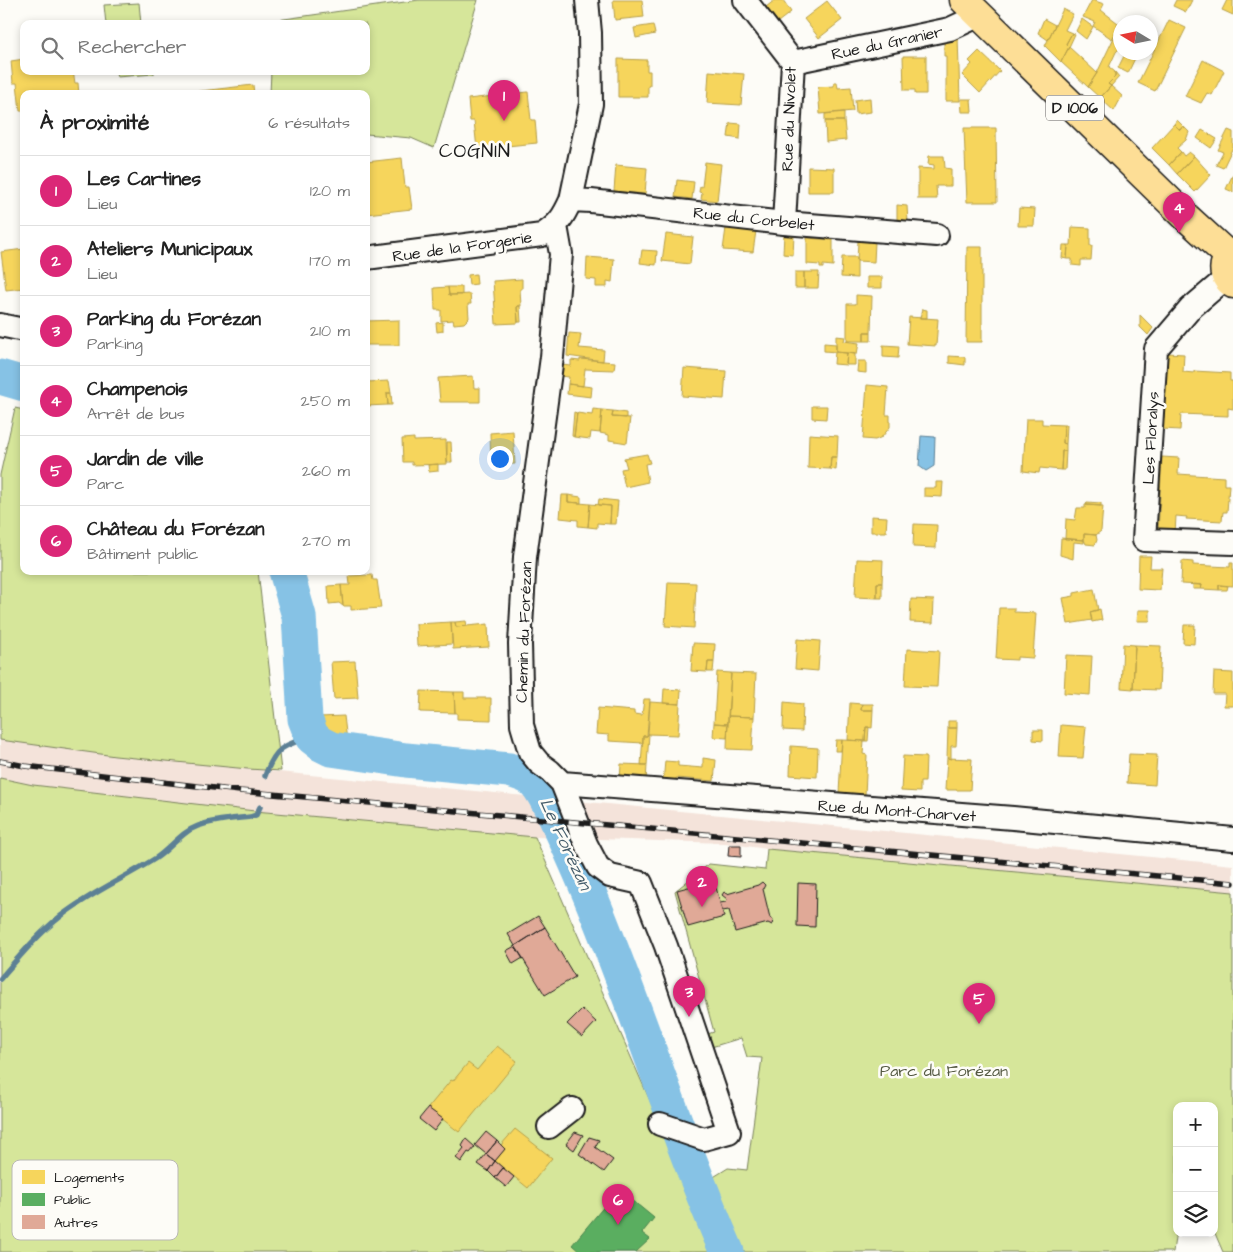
<!DOCTYPE html>
<html lang="fr">
<meta charset="utf-8">
<style>
body{margin:0;font-family:"Architects Daughter",sans-serif;background:#f6f6f6;color:#222}
.controls{position:absolute;right:15px;bottom:15px;display:grid;overflow:hidden;border-radius:10px;box-shadow:0 2px 8px #0003}
.controls button{width:45px;height:45px;display:grid;place-items:center;padding:0;border:0;border-bottom:1px solid #e0e0e0;background:#fff;color:#222;font:25px sans-serif}
.compass{position:absolute;left:1113px;top:15px;width:45px;height:45px;border-radius:50%;background:#fff;box-shadow:0 2px 8px #0003;rotate:280deg}
.you{position:absolute;left:499px;top:458px;width:18px;height:18px;margin:-12px;border:4px solid #fff;border-radius:50%;background:#1a73e8;box-shadow:0 0 0 8px #1a73e833}
.badge{display:grid;place-items:center;width:32px;height:32px;border-radius:50%;background:#db2777;color:#fff;font-size:16px;font-weight:700}
.pin{position:absolute;translate:-50% -41px;filter:drop-shadow(0 1px 2px #0008)}
.pin::after{content:'';position:absolute;top:26px;width:18px;height:15px;background:inherit;clip-path:polygon(0 0,100% 0,50% 100%)}
.list{margin:0;padding:0;list-style:none}
h2{display:flex;justify-content:space-between;align-items:center;height:65px;margin:0;padding:0 20px;font-size:21px}
h2 small{font-size:16px;font-weight:400;color:#767676}
.list li{display:grid;grid-template-columns:32px 1fr auto;gap:15px;align-items:center;box-sizing:border-box;height:70px;padding:0 20px;border-top:1px solid #e0e0e0}
.list b{display:block;font-size:19px;white-space:nowrap}
.list p{margin:0;font-size:16px;white-space:nowrap;color:#767676}
.list em{font-size:16px;font-style:normal;color:#767676}
.icon{flex:none;width:28px;height:28px;fill:none;stroke:currentColor;stroke-width:2;stroke-linecap:round;stroke-linejoin:round}
.map{position:relative;flex:none;width:1233px;height:1252px;overflow:hidden}
.search{position:absolute;background:#fff;box-shadow:0 2px 8px #0003;left:20px;top:20px;width:350px;height:55px;display:flex;align-items:center;gap:12px;box-sizing:border-box;padding:0 18px;border-radius:10px;color:#767676;font-size:19px}
.panel{position:absolute;background:#fff;box-shadow:0 2px 8px #0003;left:20px;top:90px;width:350px;height:485px;border-radius:10px}
.map>svg:first-child{display:block}
.built{fill:#f4e3da}
.green{fill:#d6e69a;stroke:#79815b}
.water{fill:#86c2e5;stroke:#5c8095}
.homes{fill:#f6d55c;stroke:#b59e49}
.public{fill:#5aae61;stroke:#47824c}
.lines{fill:none;stroke-linecap:round;stroke-linejoin:round}
.shore{stroke:#465e6c;stroke-width:1}
.stream{stroke:#5c8095;stroke-width:5.5}
.river{stroke:#86c2e5;stroke-width:35}
.building{fill:#e0a997;stroke:#1c1c1c}
.minor-casing{stroke:#1c1c1c;stroke-width:26}
.primary-casing{stroke:#1c1c1c;stroke-width:31}
.minor{stroke:#fdfcf7;stroke-width:22}
.primary{stroke:#fdde96;stroke-width:28}
.rail-casing{stroke:#1c1c1c;stroke-width:5.5}
.rail{stroke:#fdfcf7;stroke-width:4;stroke-dasharray:11;stroke-linecap:butt}
.labels{text-anchor:middle;stroke-width:5;stroke-linejoin:round;paint-order:stroke}
.shield{fill:#fdfcf7;stroke:#605f5e;stroke-width:1}
.shield-label{font-size:15px;font-weight:bold;fill:#1c1c1c}
.street-label{font-size:16px;fill:#1c1c1c;stroke:#fdfcf7}
.park-label{font-size:16px;fill:#545942;stroke:#fdfcf7}
.water-label{font-size:18px;font-style:italic;fill:#465e6c;stroke:#fdfcf7}
.quarter-label{font-size:19px;letter-spacing:1px;fill:#1c1c1c;stroke:#fdfcf7}
.key{fill:#fdfcf7;stroke:#bab9b5;stroke-width:1}
.key-label{font-size:14px;fill:#1c1c1c}
</style>
<div class="map">
<svg width="1233" height="1252" viewBox="0 0 1233 1252">
<rect width="100%" height="100%" fill="#fdfcf7"/>
<filter id="ink" filterUnits="userSpaceOnUse"><feTurbulence type="fractalNoise" baseFrequency=".02" numOctaves="2"/><feDisplacementMap in="SourceGraphic" scale="10" xChannelSelector="R" yChannelSelector="G"/><feConvolveMatrix kernelMatrix="1 2 1 2 8 2 1 2 1" color-interpolation-filters="sRGB"/></filter>
<g filter="url(#ink)">
<path class="built" d="M 0,740 L 115,756 L 1233,865 L 1233,892 L 767,849 L 725,843 L 535,837 L 255,811 L 33,785 L 0,778 Z"/>
<path class="green" d="M 419,0 L 478,0 L 434,148 L 411,138 L 366,134 L 366,94 L 270,94 L 271,71 L 366,71 L 366,24 L 277,24 L 277,20 Z
M 139,3 L 141,24 L 106,24 L 104,5 Z
M 115,71 L 154,71 L 154,74 L 117,77 Z
M 15,408 L 24,410 L 24,571 L 258,571 L 281,771 L 248,769 L 115,756 L 0,740 L 0,475 Z
M 0,778 L 33,785 L 255,811 L 535,837 L 671,1149 L 703,1161 L 712,1178 L 728,1168 L 747,1170 L 762,1058 L 747,1057 L 741,1038 L 708,1048 L 704,1035 L 714,1032 L 675,891 L 709,864 L 765,870 L 767,849 L 1233,892 L 1233,1252 L 1223,1252 L 1214,1231 L 1214,1106 L 1177,1106 L 1177,1223 L 1173,1252 L 0,1252 Z"/>
<path class="water" d="M 921,436 L 935,437 L 934,466 L 926,471 L 919,466 Z
M 698,1159 L 717,1200 L 732,1226 L 741,1252 L 715,1252 L 704,1217 L 707,1215 L 683,1164 Z"/>
<path class="homes" d="M 613,0 L 642,0 L 644,17 L 615,20 Z
M 775,0 L 783,0 L 791,12 L 778,22 L 766,7 Z
M 1092,0 L 1104,4 L 1101,10 L 1118,23 L 1117,30 L 1112,39 L 1093,26 L 1095,22 L 1083,17 Z
M 1176,0 L 1192,0 L 1186,12 L 1173,6 Z
M 1227,0 L 1233,0 L 1233,15 L 1222,10 Z
M 827,1 L 842,20 L 819,38 L 804,19 Z
M 1063,9 L 1073,14 L 1065,30 L 1072,33 L 1066,44 L 1069,47 L 1061,62 L 1045,46 Z
M 1044,19 L 1055,25 L 1048,40 L 1038,33 Z
M 1082,19 L 1093,27 L 1086,39 L 1076,31 Z
M 1169,20 L 1186,28 L 1155,91 L 1138,83 Z
M 653,25 L 655,34 L 636,38 L 634,28 Z
M 1120,25 L 1120,48 L 1116,52 L 1109,67 L 1115,72 L 1115,77 L 1108,84 L 1111,86 L 1100,98 L 1088,87 L 1097,73 Z
M 1072,33 L 1075,34 L 1069,47 L 1066,44 Z
M 958,36 L 960,101 L 946,101 L 946,56 L 944,56 L 944,41 Z
M 1069,47 L 1097,73 L 1088,87 L 1061,62 Z
M 979,51 L 1000,71 L 980,93 L 962,75 L 972,64 L 969,61 Z
M 1126,52 L 1137,54 L 1128,73 L 1118,68 Z
M 903,56 L 926,56 L 926,94 L 915,94 L 915,90 L 904,90 Z
M 24,59 L 24,71 L 73,71 L 75,83 L 78,83 L 79,94 L 24,94 L 24,111 L 20,111 L 17,83 L 13,83 L 11,61 Z
M 618,59 L 647,60 L 647,71 L 650,71 L 650,85 L 648,86 L 648,97 L 618,97 Z
M 1203,60 L 1224,71 L 1212,95 L 1207,93 L 1201,103 L 1185,96 Z
M 709,71 L 744,74 L 741,105 L 707,103 Z
M 1115,72 L 1119,77 L 1111,86 L 1108,84 L 1115,77 Z
M 834,82 L 837,82 L 838,88 L 851,87 L 853,111 L 820,114 L 818,87 L 834,86 Z
M 253,85 L 254,94 L 192,94 L 192,92 Z
M 1111,86 L 1122,96 L 1114,111 L 1100,98 Z
M 528,92 L 531,120 L 535,120 L 537,143 L 477,149 L 474,121 L 470,121 L 468,99 Z
M 870,98 L 871,112 L 856,114 L 855,100 Z
M 961,99 L 971,99 L 972,112 L 962,112 Z
M 844,112 L 844,121 L 825,121 L 825,114 Z
M 1177,120 L 1183,126 L 1180,130 L 1174,124 Z
M 825,121 L 844,121 L 846,140 L 826,142 Z
M 730,123 L 741,124 L 740,139 L 728,137 Z
M 1174,124 L 1180,130 L 1183,126 L 1189,132 L 1186,140 L 1177,148 L 1181,152 L 1169,165 L 1152,148 Z
M 964,128 L 996,128 L 997,202 L 967,202 Z
M 1202,130 L 1217,139 L 1211,148 L 1197,138 Z
M 1228,130 L 1233,132 L 1233,147 L 1223,168 L 1216,165 L 1223,152 L 1218,150 Z
M 1181,152 L 1184,156 L 1189,152 L 1194,156 L 1177,174 L 1169,165 Z
M 929,156 L 944,156 L 945,168 L 951,169 L 951,186 L 936,186 L 937,199 L 918,199 L 918,168 L 934,169 L 934,165 L 928,164 Z
M 1194,156 L 1211,175 L 1195,192 L 1177,174 Z
M 402,158 L 405,187 L 409,187 L 412,209 L 366,214 L 366,162 Z
M 705,162 L 721,164 L 717,201 L 701,199 L 702,193 L 699,192 L 700,186 L 702,187 Z
M 616,165 L 647,168 L 645,194 L 614,191 Z
M 808,167 L 834,168 L 834,192 L 808,192 Z
M 1233,174 L 1233,192 L 1226,189 Z
M 677,180 L 694,182 L 692,199 L 675,197 Z
M 897,205 L 907,206 L 908,222 L 897,221 Z
M 1019,208 L 1035,209 L 1034,226 L 1018,226 Z
M 1072,227 L 1090,228 L 1090,246 L 1092,246 L 1091,260 L 1081,260 L 1081,266 L 1072,265 L 1072,259 L 1067,259 L 1068,245 L 1071,245 Z
M 726,228 L 756,231 L 753,252 L 723,250 Z
M 666,234 L 693,237 L 690,264 L 662,261 Z
M 784,234 L 794,235 L 793,255 L 783,254 Z
M 807,238 L 833,240 L 833,266 L 823,265 L 823,268 L 820,268 L 820,265 L 807,264 Z
M 858,241 L 875,242 L 874,262 L 857,261 Z
M 1063,245 L 1068,245 L 1067,259 L 1062,258 Z
M 967,247 L 982,247 L 982,342 L 966,342 Z
M 24,249 L 24,288 L 6,290 L 1,252 Z
M 642,250 L 657,251 L 656,265 L 640,263 Z
M 587,257 L 614,259 L 612,282 L 607,281 L 607,287 L 596,287 L 596,280 L 586,279 Z
M 842,257 L 857,257 L 857,278 L 841,277 Z
M 795,272 L 804,272 L 804,288 L 795,288 Z
M 804,272 L 819,272 L 818,288 L 804,288 Z
M 476,274 L 477,284 L 469,285 L 468,275 Z
M 867,277 L 882,277 L 882,288 L 867,288 Z
M 522,279 L 522,289 L 520,289 L 521,306 L 517,306 L 518,323 L 496,324 L 493,281 Z
M 448,287 L 449,295 L 470,294 L 471,304 L 468,304 L 469,318 L 464,323 L 454,324 L 453,320 L 441,321 L 441,310 L 435,310 L 434,288 Z
M 448,287 L 462,287 L 462,295 L 449,295 Z
M 856,295 L 872,296 L 871,332 L 864,332 L 864,341 L 847,341 L 847,304 L 856,304 Z
M 517,306 L 520,306 L 521,322 L 518,322 Z
M 922,309 L 927,310 L 927,318 L 920,318 Z
M 1140,315 L 1153,328 L 1148,335 L 1140,327 Z
M 909,317 L 938,319 L 936,346 L 907,344 Z
M 399,320 L 399,345 L 366,345 L 366,321 Z
M 443,322 L 443,331 L 437,332 L 436,323 Z
M 864,332 L 871,332 L 871,341 L 864,341 Z
M 569,333 L 581,334 L 579,348 L 604,350 L 603,361 L 567,356 Z
M 836,336 L 845,337 L 844,341 L 859,343 L 857,354 L 836,352 Z
M 824,343 L 836,344 L 836,352 L 824,351 Z
M 883,345 L 899,346 L 898,358 L 883,357 Z
M 835,352 L 847,353 L 846,365 L 834,364 Z
M 847,353 L 855,354 L 855,365 L 846,365 Z
M 1167,353 L 1184,354 L 1183,372 L 1194,373 L 1194,371 L 1230,373 L 1230,381 L 1233,381 L 1233,409 L 1228,408 L 1228,416 L 1181,414 L 1180,430 L 1163,429 Z
M 949,356 L 965,357 L 965,365 L 949,363 Z
M 580,359 L 615,362 L 614,370 L 585,369 L 583,386 L 568,384 L 569,377 L 560,376 L 561,365 L 571,366 L 571,360 L 580,361 Z
M 858,361 L 866,361 L 866,373 L 857,372 Z
M 684,368 L 726,371 L 724,399 L 682,396 Z
M 473,376 L 474,388 L 480,388 L 480,402 L 440,402 L 438,378 Z
M 389,381 L 391,393 L 387,393 L 388,405 L 366,406 L 366,382 Z
M 568,384 L 592,387 L 591,397 L 567,394 Z
M 867,385 L 888,387 L 886,415 L 890,415 L 890,427 L 882,437 L 875,440 L 863,439 Z
M 387,393 L 391,393 L 392,405 L 388,405 Z
M 812,406 L 827,406 L 826,419 L 812,418 Z
M 593,409 L 602,410 L 600,433 L 591,432 L 590,439 L 574,437 L 577,413 L 592,415 Z
M 602,410 L 613,411 L 612,417 L 630,418 L 627,443 L 609,440 L 609,435 L 600,433 Z
M 613,411 L 626,413 L 626,418 L 612,417 Z
M 574,412 L 577,413 L 574,437 L 572,436 Z
M 1026,419 L 1042,419 L 1042,424 L 1064,425 L 1063,443 L 1066,444 L 1066,451 L 1062,451 L 1061,470 L 1040,468 L 1039,473 L 1023,471 Z
M 1064,425 L 1067,425 L 1066,444 L 1063,443 Z
M 513,431 L 515,464 L 491,465 L 490,433 Z
M 809,434 L 838,436 L 837,457 L 831,457 L 830,469 L 808,468 Z
M 414,438 L 414,441 L 446,440 L 447,464 L 412,465 L 412,462 L 403,462 L 402,439 Z
M 447,442 L 451,442 L 452,462 L 447,462 Z
M 1062,451 L 1066,451 L 1065,470 L 1061,470 Z
M 647,454 L 650,463 L 645,464 L 648,482 L 625,487 L 621,469 L 627,468 L 624,458 Z
M 831,457 L 837,457 L 836,470 L 830,469 Z
M 1162,457 L 1179,458 L 1178,474 L 1224,477 L 1224,485 L 1229,485 L 1227,512 L 1223,512 L 1222,521 L 1186,519 L 1187,517 L 1176,516 L 1175,534 L 1158,534 Z
M 438,464 L 438,471 L 429,472 L 428,465 Z
M 936,482 L 943,482 L 942,497 L 924,496 L 924,488 L 936,488 Z
M 562,495 L 568,495 L 568,502 L 590,504 L 588,527 L 578,526 L 578,520 L 560,518 Z
M 568,495 L 581,497 L 581,503 L 568,502 Z
M 599,499 L 618,501 L 616,524 L 610,524 L 611,506 L 598,505 Z
M 1087,502 L 1101,503 L 1101,506 L 1086,505 Z
M 590,504 L 611,506 L 610,524 L 597,523 L 597,528 L 588,527 Z
M 1085,505 L 1103,506 L 1101,531 L 1096,535 L 1084,534 L 1084,540 L 1065,539 L 1066,519 L 1075,520 L 1077,508 L 1085,508 Z
M 871,516 L 887,517 L 886,532 L 871,532 Z
M 914,524 L 937,525 L 936,548 L 913,547 Z
M 1084,534 L 1096,535 L 1097,540 L 1095,545 L 1086,544 L 1084,540 Z
M 1061,538 L 1084,540 L 1084,543 L 1074,542 L 1073,559 L 1060,555 Z
M 1139,556 L 1151,556 L 1150,568 L 1162,568 L 1160,590 L 1138,589 Z
M 857,559 L 883,560 L 882,583 L 877,583 L 877,598 L 855,597 Z
M 1182,561 L 1193,562 L 1193,565 L 1211,566 L 1230,567 L 1230,563 L 1233,563 L 1233,586 L 1219,585 L 1219,590 L 1201,589 L 1202,585 L 1181,584 Z
M 372,575 L 373,580 L 377,580 L 381,608 L 351,610 L 351,606 L 343,606 L 341,585 L 350,585 L 349,576 Z
M 668,582 L 696,583 L 694,628 L 665,626 Z
M 877,583 L 882,583 L 882,598 L 877,598 Z
M 1193,584 L 1202,585 L 1201,589 L 1193,589 Z
M 341,585 L 343,606 L 339,603 L 329,604 L 328,586 Z
M 1219,585 L 1228,586 L 1227,590 L 1219,590 Z
M 1094,589 L 1098,610 L 1090,612 L 1092,620 L 1068,624 L 1063,598 L 1074,596 L 1074,593 Z
M 911,599 L 934,600 L 933,623 L 910,622 Z
M 999,608 L 1014,608 L 1014,612 L 1036,613 L 1033,658 L 1017,657 L 1017,660 L 996,659 Z
M 1100,609 L 1102,620 L 1092,622 L 1090,612 Z
M 1138,610 L 1150,610 L 1150,621 L 1137,621 Z
M 466,621 L 467,626 L 456,627 L 455,622 Z
M 451,622 L 452,644 L 417,646 L 416,624 Z
M 451,622 L 455,622 L 456,627 L 488,624 L 489,647 L 453,649 Z
M 1184,625 L 1195,625 L 1194,644 L 1183,643 Z
M 797,639 L 820,641 L 818,671 L 795,669 Z
M 693,643 L 715,644 L 714,662 L 708,662 L 707,672 L 691,671 Z
M 1123,644 L 1135,645 L 1133,689 L 1121,688 Z
M 1135,645 L 1161,646 L 1159,690 L 1133,689 Z
M 907,649 L 939,651 L 937,687 L 905,686 Z
M 1066,655 L 1092,656 L 1090,695 L 1064,693 Z
M 355,661 L 358,698 L 334,699 L 331,662 Z
M 708,662 L 714,662 L 713,672 L 707,672 Z
M 717,672 L 731,673 L 728,724 L 714,723 Z
M 1214,672 L 1233,673 L 1233,706 L 1224,706 L 1225,694 L 1213,694 Z
M 731,673 L 756,674 L 754,717 L 728,716 Z
M 664,689 L 681,690 L 680,704 L 663,703 Z
M 421,691 L 454,692 L 455,713 L 420,712 Z
M 454,692 L 464,692 L 464,698 L 491,698 L 491,720 L 457,719 L 457,713 L 455,713 Z
M 644,699 L 650,699 L 647,736 L 643,736 L 643,743 L 609,741 L 609,735 L 596,734 L 598,708 L 634,711 L 634,714 L 642,715 Z
M 650,702 L 680,704 L 678,735 L 648,734 Z
M 784,702 L 803,704 L 802,731 L 783,730 Z
M 850,703 L 862,704 L 861,710 L 873,710 L 872,728 L 866,727 L 865,741 L 848,740 Z
M 862,704 L 873,704 L 873,710 L 861,710 Z
M 344,716 L 347,741 L 331,739 L 321,732 L 319,717 Z
M 728,716 L 754,717 L 752,750 L 727,749 Z
M 948,721 L 957,721 L 957,728 L 948,728 Z
M 714,723 L 728,724 L 727,738 L 713,737 Z
M 1061,725 L 1086,727 L 1083,758 L 1059,757 Z
M 866,727 L 869,727 L 868,741 L 865,741 Z
M 948,728 L 957,728 L 956,746 L 951,746 L 951,759 L 947,758 Z
M 1033,730 L 1043,730 L 1043,741 L 1033,740 Z
M 648,734 L 649,734 L 647,765 L 641,765 L 643,736 L 647,736 Z
M 836,740 L 842,740 L 841,751 L 835,751 Z
M 842,740 L 864,741 L 863,754 L 867,755 L 865,795 L 839,793 Z
M 791,746 L 818,748 L 817,777 L 790,775 Z
M 1129,754 L 1157,755 L 1155,785 L 1127,783 Z
M 903,756 L 926,757 L 925,782 L 920,782 L 920,792 L 901,791 Z
M 703,758 L 716,760 L 714,781 L 676,778 L 676,784 L 663,783 L 665,761 L 678,762 L 678,766 L 703,768 Z
M 947,758 L 972,759 L 970,790 L 945,790 Z
M 621,764 L 647,765 L 646,782 L 620,780 Z
M 497,1046 L 517,1061 L 459,1132 L 428,1108 L 451,1080 L 453,1081 L 468,1063 L 477,1070 Z
M 515,1129 L 552,1158 L 528,1188 L 495,1161 L 505,1149 L 501,1145 Z"/>
<path class="public" d="M 626,1195 L 654,1218 L 642,1233 L 650,1239 L 636,1252 L 580,1252 L 572,1245 L 606,1204 L 614,1210 Z"/>
<g class="lines">
<path class="shore" d="M 719,1252 L 710,1220 L 711,1213 L 691,1169 L 693,1166 L 696,1167 C 710,1195 726,1222 736,1252"/>
<path class="stream" d="M 265,776 C 275,748 284,744 312,737
M 0,979 C 19,957 38,934 61,916 C 90,893 125,878 156,858 C 170,849 181,832 198,826 C 214,820 233,819 250,817 L 256,815 L 260,807"/>
<path class="river" d="M 0,377 L 24,384
M 286,571 L 299,616 L 305,719 L 312,737 L 321,744 L 331,749 L 406,760 L 509,770 C 518,773 529,775 536,783 C 543,791 548,802 553,812 C 564,835 574,858 584,881 C 636,1003 674,1130 727,1252"/>
</g>
<path class="building" d="M 729,845 L 741,845 L 741,857 L 728,856 Z
M 714,880 L 724,917 L 688,927 L 677,890 Z
M 762,882 L 765,885 L 763,889 L 770,918 L 773,920 L 772,925 L 768,923 L 735,932 L 729,910 L 722,911 L 720,903 L 726,902 L 727,899 L 722,895 L 724,892 L 727,894 L 758,885 Z
M 798,883 L 816,884 L 815,927 L 797,926 Z
M 538,916 L 545,927 L 515,946 L 508,934 Z
M 545,927 L 575,977 L 545,995 L 515,946 Z
M 515,946 L 523,958 L 513,964 L 506,951 Z
M 582,1009 L 596,1022 L 582,1037 L 567,1024 Z
M 428,1108 L 443,1119 L 434,1131 L 419,1119 Z
M 486,1132 L 497,1141 L 486,1154 L 475,1145 Z
M 575,1132 L 583,1135 L 574,1150 L 566,1144 Z
M 589,1137 L 599,1140 L 595,1147 L 613,1160 L 604,1172 L 579,1154 Z
M 466,1139 L 475,1147 L 470,1153 L 468,1152 L 461,1162 L 456,1158 L 464,1148 L 462,1146 Z
M 497,1141 L 505,1149 L 495,1161 L 486,1154 Z
M 486,1154 L 495,1161 L 488,1171 L 478,1164 Z
M 495,1161 L 503,1168 L 495,1178 L 488,1171 Z
M 503,1168 L 514,1177 L 506,1187 L 495,1178 Z"/>
<g class="lines">
<g class="minor-casing">
<path id="minor" d="M 745,0 L 793,62 L 784,223
M 793,62 L 950,29 L 980,15
M 571,200 L 591,201 L 784,223 L 937,235
M 556,226 L 561,254 L 552,357 L 525,557 L 520,644 L 522,725 L 530,752 L 539,763 L 550,771 L 562,783 L 586,844 L 598,867 L 610,876 L 641,883 L 666,946 L 729,1132 L 704,1139 L 660,1124
M 366,258 L 542,235 C 558,225 563,218 571,200 L 591,104 L 590,33 L 587,0
M 1226,278 L 1191,308 L 1156,349 L 1144,540 L 1233,543
M 0,325 L 24,330
M 562,783 L 1013,818 L 1233,839
M 549,1127 L 572,1109"/>
</g>
<g class="primary-casing">
<path id="primary" d="M 964,0 L 1185,216 L 1229,256
M 1233,253 C 1222,262 1221,275 1233,284"/>
</g>
<use href="#minor" class="minor"/>
<use href="#primary" class="primary"/>
<g class="rail-casing">
<path id="rail" d="M 0,761 L 25,766 L 240,791 L 1233,883"/>
</g>
<use href="#rail" class="rail"/>
</g>
</g>
<g class="labels">
<rect class="shield" x="1046" y="95.5" width="58" height="25" rx="4"/>
<g class="shield-label">
<text x="1075" y="113">D 1006</text>
</g>
<g class="street-label">
<text transform="translate(887 42) rotate(-12)" y="6">Rue du Granier</text>
<text transform="translate(788 119) rotate(-88)" y="6">Rue du Nivolet</text>
<text transform="translate(754 218) rotate(6)" y="6">Rue du Corbelet</text>
<text transform="translate(462 246) rotate(-8)" y="6">Rue de la Forgerie</text>
<text transform="translate(1150 438) rotate(-87)" y="6">Les Floralys</text>
<text transform="translate(523 632) rotate(-88)" y="6">Chemin du Forézan</text>
<text transform="translate(897 810) rotate(4)" y="6">Rue du Mont-Charvet</text>
</g>
<g class="park-label">
<text x="944" y="1076">Parc du Forézan</text>
</g>
<g class="water-label">
<text transform="translate(566 844) rotate(65)" y="6">Le Forézan</text>
</g>
<g class="quarter-label">
<text x="475" y="157">COGNIN</text>
</g>
</g>
<rect x="12" y="1160" width="166" height="80" rx="8" class="key"/>
<rect x="22" y="1170" width="23" height="14" fill="#f6d55c"/>
<rect x="22" y="1193" width="23" height="13" fill="#5aae61"/>
<rect x="22" y="1215" width="23" height="14" fill="#e0a997"/>
<g class="key-label">
<text x="54" y="1182">Logements</text>
<text x="54" y="1204">Public</text>
<text x="54" y="1227">Autres</text>
</g>
</svg>
<div class="controls">
<button>+</button>
<button>−</button>
<button><svg class="icon" aria-label="layers" viewBox="0 0 24 24"><path d="M12 4l9 5-9 5-9-5zM3 14l9 5 9-5"/></svg></button>
</div>
<svg class="compass" viewBox="-18 -18 36 36"><path d="M0-13l5 13h-10z" fill="#e53935"/><path d="M0 13l5-13h-10z" fill="#767676"/></svg>
<div class="you"></div>
<div class="pin badge" style="left:504px;top:121px">1</div>
<div class="pin badge" style="left:702px;top:907px">2</div>
<div class="pin badge" style="left:689px;top:1017px">3</div>
<div class="pin badge" style="left:1179px;top:233px">4</div>
<div class="pin badge" style="left:979px;top:1024px">5</div>
<div class="pin badge" style="left:618px;top:1225px">6</div>
<div class="search"><svg class="icon" aria-label="search" viewBox="0 0 24 24"><circle cx="10" cy="10" r="6"/><path d="M15 15l6 6"/></svg>Rechercher</div>
<section class="panel">
<h2>À proximité<small>6 résultats</small></h2>
<ul class="list">
<li><span class="badge">1</span><div><b>Les Cartines</b><p>Lieu</p></div><em>120 m</em></li>
<li><span class="badge">2</span><div><b>Ateliers Municipaux</b><p>Lieu</p></div><em>170 m</em></li>
<li><span class="badge">3</span><div><b>Parking du Forézan</b><p>Parking</p></div><em>210 m</em></li>
<li><span class="badge">4</span><div><b>Champenois</b><p>Arrêt de bus</p></div><em>250 m</em></li>
<li><span class="badge">5</span><div><b>Jardin de ville</b><p>Parc</p></div><em>260 m</em></li>
<li><span class="badge">6</span><div><b>Château du Forézan</b><p>Bâtiment public</p></div><em>270 m</em></li>
</ul>
</section>
</div>
